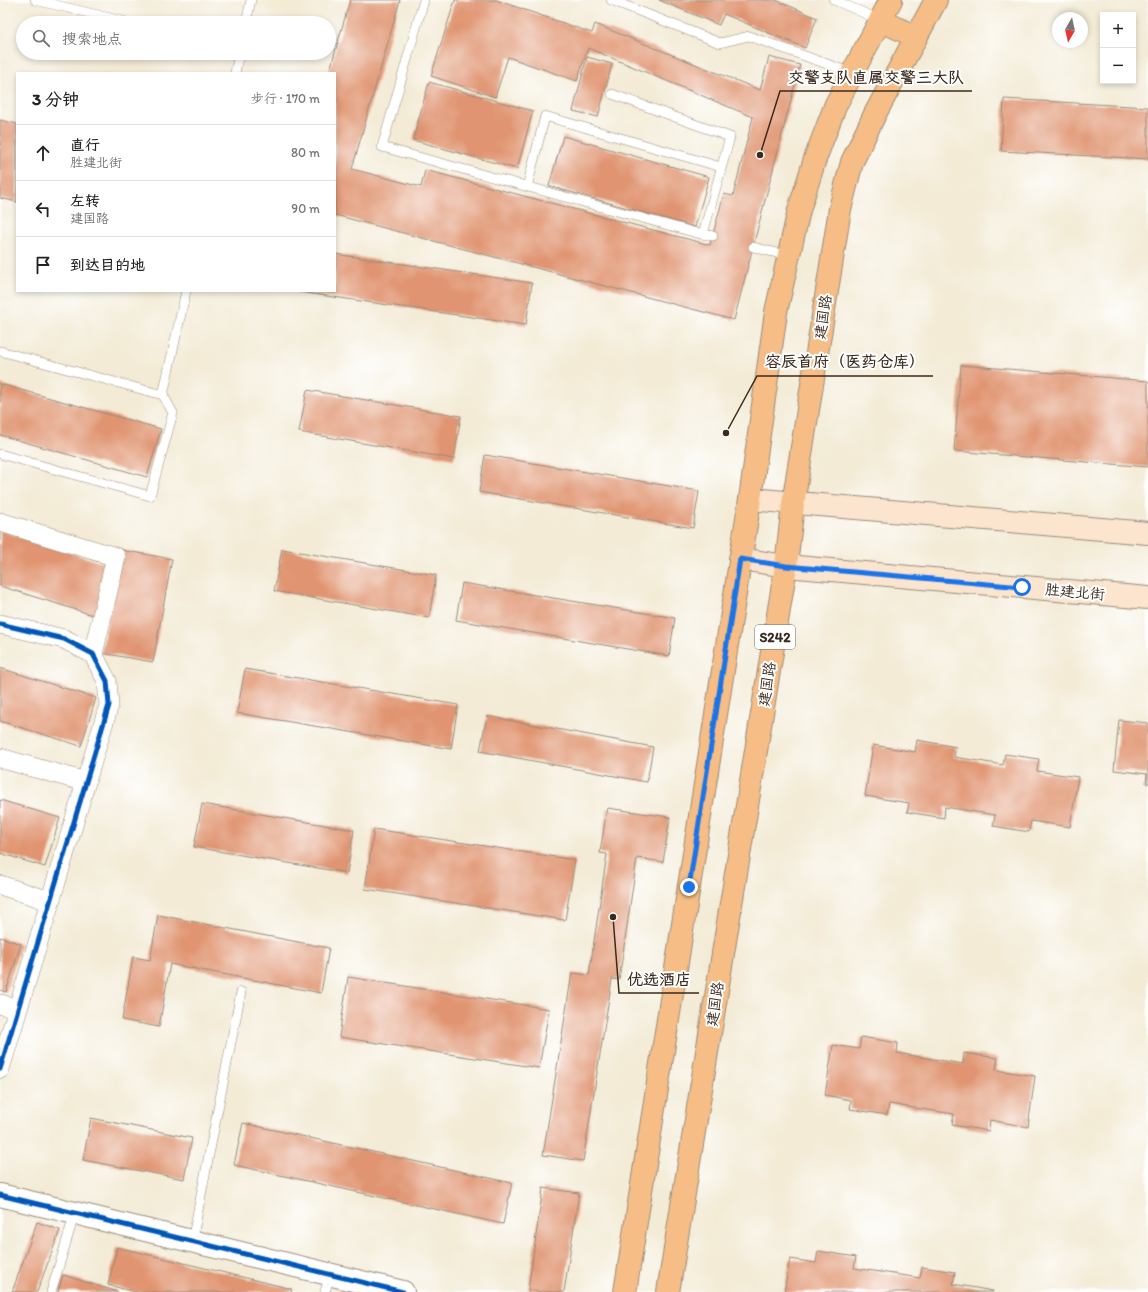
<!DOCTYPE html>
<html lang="zh">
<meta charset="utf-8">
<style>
body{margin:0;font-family:Itim,"LXGW WenKai TC",sans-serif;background:#f2f2f2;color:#222}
.controls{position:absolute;right:12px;top:12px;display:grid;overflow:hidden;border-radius:0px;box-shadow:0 2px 6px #0003}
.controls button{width:36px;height:36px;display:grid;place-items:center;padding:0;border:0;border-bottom:1px solid #e0e0e0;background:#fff;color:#222;font:20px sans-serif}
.compass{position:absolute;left:1052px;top:12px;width:36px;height:36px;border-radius:50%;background:#fff;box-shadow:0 2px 6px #0003;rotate:189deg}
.stop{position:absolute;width:12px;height:12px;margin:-9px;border:3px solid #1a73e8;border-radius:50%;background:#fff}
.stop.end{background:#1a73e8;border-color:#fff;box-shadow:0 1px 4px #0008}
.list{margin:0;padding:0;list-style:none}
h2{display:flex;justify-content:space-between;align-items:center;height:52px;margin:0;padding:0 16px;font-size:17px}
h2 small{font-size:13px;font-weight:400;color:#767676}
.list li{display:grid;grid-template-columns:26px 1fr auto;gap:12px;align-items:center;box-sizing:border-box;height:56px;padding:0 16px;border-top:1px solid #e0e0e0}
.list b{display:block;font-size:15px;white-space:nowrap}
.list p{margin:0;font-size:13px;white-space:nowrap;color:#767676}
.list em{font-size:13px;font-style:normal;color:#767676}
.icon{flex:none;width:22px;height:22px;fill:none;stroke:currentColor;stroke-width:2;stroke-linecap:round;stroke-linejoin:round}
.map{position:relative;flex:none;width:1148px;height:1292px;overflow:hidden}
.search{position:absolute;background:#fff;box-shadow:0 2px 6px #0003;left:16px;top:16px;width:320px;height:44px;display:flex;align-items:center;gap:10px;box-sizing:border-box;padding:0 14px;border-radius:22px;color:#767676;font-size:15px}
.panel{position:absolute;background:#fff;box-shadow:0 2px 6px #0003;left:16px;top:72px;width:320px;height:220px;border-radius:0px}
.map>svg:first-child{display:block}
.building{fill:#e09471}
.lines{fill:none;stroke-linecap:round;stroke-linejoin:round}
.service-casing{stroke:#978a7a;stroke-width:10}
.minor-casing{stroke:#978a7a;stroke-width:20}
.tertiary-casing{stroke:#978a7a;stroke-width:24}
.secondary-casing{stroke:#978a7a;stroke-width:24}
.primary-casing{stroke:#978a7a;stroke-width:24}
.service{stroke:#fff;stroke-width:9}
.minor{stroke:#fff;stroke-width:19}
.tertiary{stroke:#fff;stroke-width:22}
.secondary{stroke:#fbe5cf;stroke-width:22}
.primary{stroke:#f6be86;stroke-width:22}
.cycleway-casing{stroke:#fff;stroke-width:8}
.cycleway{stroke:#0057b8;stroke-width:5}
.route{stroke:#1a73e8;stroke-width:5}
.labels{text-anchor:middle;stroke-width:4;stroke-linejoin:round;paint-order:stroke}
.shield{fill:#fff;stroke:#766a62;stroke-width:1}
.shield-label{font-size:14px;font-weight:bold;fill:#3b2a1e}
.street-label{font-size:15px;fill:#3b2a1e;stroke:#fff}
.leader{fill:none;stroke:#3b2a1e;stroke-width:1.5}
.callout-dot{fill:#3b2a1e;stroke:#fff;stroke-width:1.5}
.callout-label{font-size:16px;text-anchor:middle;font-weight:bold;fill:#3b2a1e;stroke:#fff;stroke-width:4;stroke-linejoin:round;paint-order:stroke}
</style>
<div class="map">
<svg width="1148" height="1292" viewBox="0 0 1148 1292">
<rect width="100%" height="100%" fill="#fff"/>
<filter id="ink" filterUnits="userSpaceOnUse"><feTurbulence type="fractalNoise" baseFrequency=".025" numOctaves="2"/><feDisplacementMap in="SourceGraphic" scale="8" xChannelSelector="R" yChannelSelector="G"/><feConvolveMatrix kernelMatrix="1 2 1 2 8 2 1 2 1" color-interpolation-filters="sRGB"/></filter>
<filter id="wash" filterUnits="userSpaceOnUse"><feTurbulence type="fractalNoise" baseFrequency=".012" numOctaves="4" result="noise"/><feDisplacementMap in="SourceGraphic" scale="16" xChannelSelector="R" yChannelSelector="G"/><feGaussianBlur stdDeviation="0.9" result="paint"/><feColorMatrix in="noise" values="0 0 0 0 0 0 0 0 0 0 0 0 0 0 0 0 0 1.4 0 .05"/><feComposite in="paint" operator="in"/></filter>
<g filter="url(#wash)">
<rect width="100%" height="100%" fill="#f3ebd6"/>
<g id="blocks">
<path class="building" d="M 350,0 L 400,0 L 352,169 L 421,187 L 425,170 L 710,245 L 724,194 L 733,196 L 753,117 L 588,48 L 577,81 L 508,57 L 495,97 L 431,76 L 455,0 L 496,0 L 592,33 L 595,24 L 760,90 L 769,57 L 800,65 L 734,320 L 335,215 L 335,73 L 329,73 Z
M 659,0 L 776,0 L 817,18 L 805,48 L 724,14 L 719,25 Z
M 587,57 L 612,64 L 598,117 L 573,111 Z
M 429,82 L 533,111 L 517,169 L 413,140 Z
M 1004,99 L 1148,107 L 1148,159 L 1001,151 Z
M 0,120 L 17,124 L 17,202 L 0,198 Z
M 563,136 L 709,177 L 695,227 L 549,186 Z
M 335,254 L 532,283 L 526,325 L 299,292 L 335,291 Z
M 961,365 L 1148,381 L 1148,467 L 954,451 Z
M 0,384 L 161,429 L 147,477 L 0,435 Z
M 307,390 L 461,416 L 454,459 L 299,432 Z
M 485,455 L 699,491 L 693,528 L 479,492 Z
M 0,530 L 112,566 L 96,616 L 0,586 Z
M 282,549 L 436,575 L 429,618 L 274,591 Z
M 121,550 L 172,559 L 153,662 L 101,653 Z
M 462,583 L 675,618 L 669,656 L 456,620 Z
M 0,668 L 96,698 L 81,746 L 0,721 Z
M 245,669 L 458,705 L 451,749 L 237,713 Z
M 487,716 L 653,747 L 647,782 L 480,751 Z
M 1119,720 L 1148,723 L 1148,784 L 1146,783 L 1147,774 L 1114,770 Z
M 917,740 L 956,747 L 954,757 L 1003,765 L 1005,754 L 1039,759 L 1037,771 L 1078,777 L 1070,827 L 1031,821 L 1029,832 L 993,826 L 995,815 L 945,807 L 944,818 L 907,812 L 909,803 L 865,796 L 873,745 L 915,752 Z
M 0,800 L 60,818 L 45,867 L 0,853 Z
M 202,804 L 354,830 L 347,873 L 194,847 Z
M 607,808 L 670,817 L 663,862 L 637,858 L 619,980 L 612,979 L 583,1161 L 543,1155 L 572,973 L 589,975 L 607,854 L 600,853 Z
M 374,829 L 575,860 L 565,920 L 365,889 Z
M 158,915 L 329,948 L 321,993 L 170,964 L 159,1027 L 122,1020 L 133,957 L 150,960 Z
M 0,937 L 21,944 L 6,992 L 0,990 Z
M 348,977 L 549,1009 L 539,1068 L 339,1037 Z
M 861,1037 L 898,1043 L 897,1053 L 963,1064 L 964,1053 L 998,1058 L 996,1070 L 1035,1076 L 1028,1127 L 990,1120 L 989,1131 L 952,1125 L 954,1114 L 889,1104 L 887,1115 L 850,1109 L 851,1100 L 825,1095 L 833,1045 L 859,1049 Z
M 91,1118 L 192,1138 L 184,1179 L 83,1160 Z
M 243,1123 L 512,1183 L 503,1224 L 234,1165 Z
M 543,1188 L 579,1193 L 564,1292 L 542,1292 L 528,1290 Z
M 37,1222 L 60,1230 L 37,1292 L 12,1292 Z
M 117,1247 L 292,1289 L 291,1292 L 136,1292 L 108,1285 Z
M 818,1251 L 856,1257 L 854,1268 L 920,1278 L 922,1267 L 955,1272 L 953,1284 L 993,1291 L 993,1292 L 784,1292 L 790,1259 L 816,1263 Z
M 63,1275 L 118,1292 L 58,1292 Z"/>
</g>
</g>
<g filter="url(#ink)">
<use href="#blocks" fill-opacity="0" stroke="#978a7a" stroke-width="1"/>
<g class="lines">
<g class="service-casing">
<path id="service" d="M 35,0 L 131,23
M 424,0 L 382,147 L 697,233 L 713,236
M 611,0 L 720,43 L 749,36 L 852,73
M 834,0 L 880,20
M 246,23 L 251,0
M 235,73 L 239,53
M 612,94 L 730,137 L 703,234
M 527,187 L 545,116 L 721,167
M 753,247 L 789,256
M 0,351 L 163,395 L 186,291
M 0,454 L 150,496 L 173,413 L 163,395
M 192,1241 L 241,992
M 51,1292 L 75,1213
M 325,1292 L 330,1274"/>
</g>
<g class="minor-casing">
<path id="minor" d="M 0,522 L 116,557 L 93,654
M 0,624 L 64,639 L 93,654 L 107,681 L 109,705 L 0,1069
M 0,758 L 86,782
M 0,885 L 50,901
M 0,1004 L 18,1009"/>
</g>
<g class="tertiary-casing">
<path id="tertiary" d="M 0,1195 L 403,1292"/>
</g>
<g class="secondary-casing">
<path id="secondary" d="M 750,499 L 1148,533
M 740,559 L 786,566 L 1148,598"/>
</g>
<g class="primary-casing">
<path id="primary" d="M 880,20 L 916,37
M 625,1292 L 750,499 L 776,312 L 799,210 L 815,159 L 836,104 L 891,0
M 668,1292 L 786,566 L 793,504 L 840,209 L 852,162 L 875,114 L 936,0"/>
</g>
<use href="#service" class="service"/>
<use href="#minor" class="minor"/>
<use href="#tertiary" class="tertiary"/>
<use href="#secondary" class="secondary"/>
<use href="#primary" class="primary"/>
<g class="cycleway-casing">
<path id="cycleway" d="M 0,624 L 64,639 L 93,654 L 107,681 L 109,705 L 0,1069
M 0,1195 L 403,1292"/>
</g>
<use href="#cycleway" class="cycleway"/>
</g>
</g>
<g class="lines" filter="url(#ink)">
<path class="route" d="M 689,887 L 740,559 L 786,566 L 1022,587"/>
</g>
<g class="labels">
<rect class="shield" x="755" y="625" width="40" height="24" rx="3"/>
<g class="shield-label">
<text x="775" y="642">S242</text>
</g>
<g class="street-label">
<text transform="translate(823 317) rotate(-81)" y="5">建国路</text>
<text transform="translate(1075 592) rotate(5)" y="5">胜建北街</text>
<text transform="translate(767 684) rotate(-81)" y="5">建国路</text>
<text transform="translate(715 1004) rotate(-81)" y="5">建国路</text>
</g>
</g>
<path class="leader" d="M760 155L780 91H972M726 433L757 376H933M613 917L619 993H699"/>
<g class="callout-dot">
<circle cx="760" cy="155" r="4"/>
<circle cx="726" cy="433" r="4"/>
<circle cx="613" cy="917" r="4"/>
</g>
<g class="callout-label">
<text x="876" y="83">交警支队直属交警三大队</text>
<text x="845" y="367">容辰首府（医药仓库）</text>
<text x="659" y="985">优选酒店</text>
</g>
</svg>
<div class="controls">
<button>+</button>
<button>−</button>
</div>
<svg class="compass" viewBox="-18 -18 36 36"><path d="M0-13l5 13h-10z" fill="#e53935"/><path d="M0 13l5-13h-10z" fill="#767676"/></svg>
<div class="stop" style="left:1022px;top:587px"></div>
<div class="stop end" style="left:689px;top:887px"></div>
<div class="search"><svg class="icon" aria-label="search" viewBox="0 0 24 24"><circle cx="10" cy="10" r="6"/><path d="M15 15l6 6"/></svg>搜索地点</div>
<section class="panel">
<h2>3 分钟<small>步行 · 170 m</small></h2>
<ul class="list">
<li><svg class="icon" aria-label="ahead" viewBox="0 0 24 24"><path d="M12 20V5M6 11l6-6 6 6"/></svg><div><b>直行</b><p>胜建北街</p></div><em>80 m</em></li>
<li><svg class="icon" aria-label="left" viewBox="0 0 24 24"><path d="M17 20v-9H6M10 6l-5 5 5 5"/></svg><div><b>左转</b><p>建国路</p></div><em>90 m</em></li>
<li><svg class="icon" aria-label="arrive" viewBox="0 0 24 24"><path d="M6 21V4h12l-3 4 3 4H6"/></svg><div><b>到达目的地</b></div></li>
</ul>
</section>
</div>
